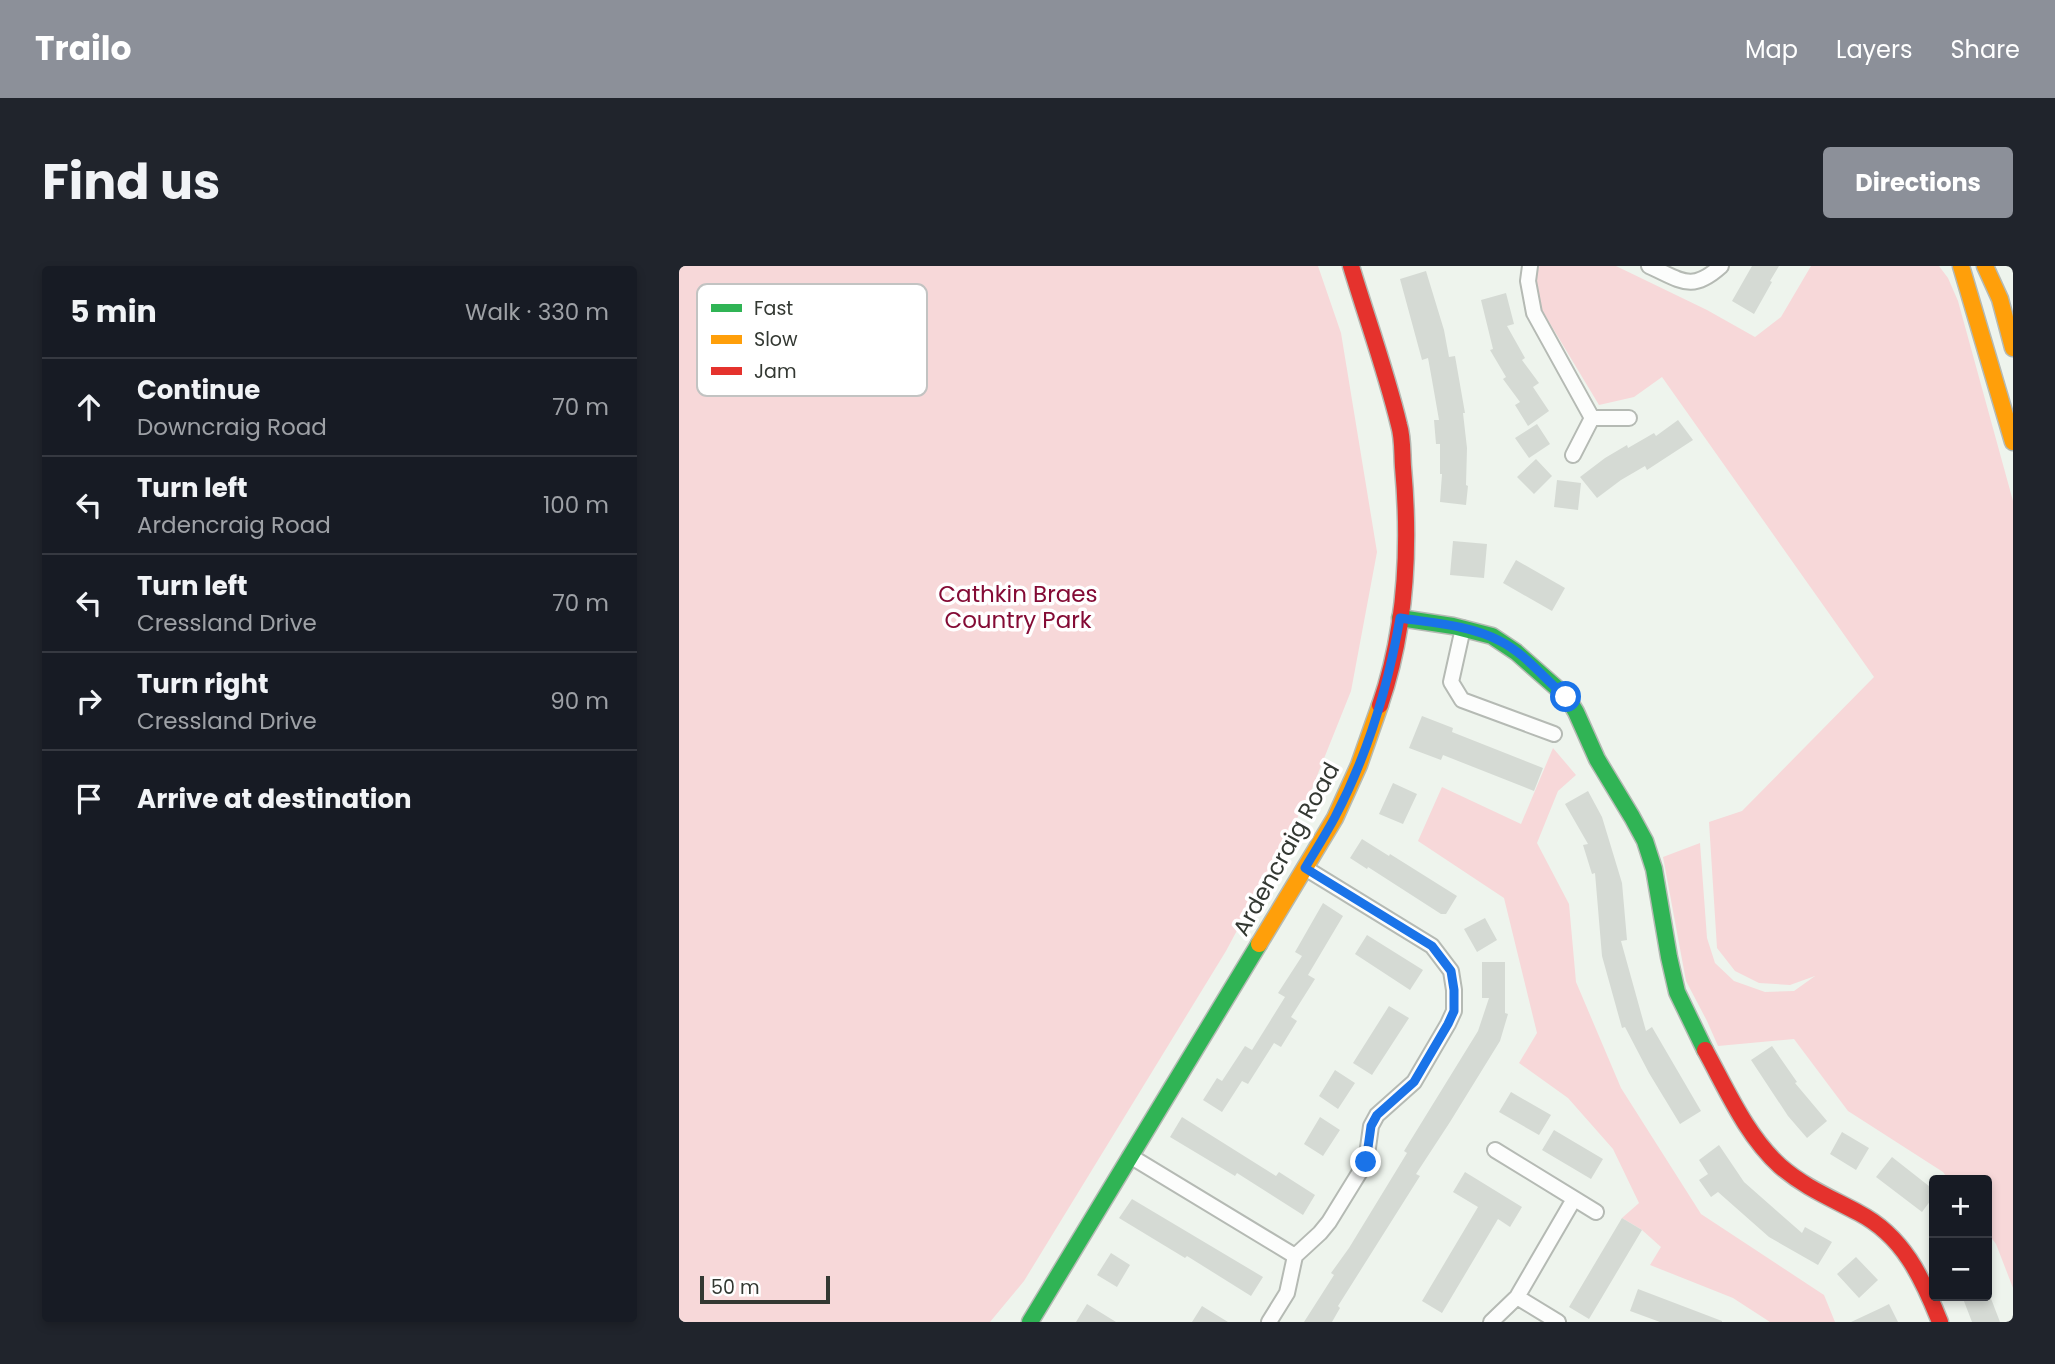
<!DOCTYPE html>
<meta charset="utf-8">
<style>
body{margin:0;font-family:Poppins,sans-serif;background:#20242c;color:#f1f3f6}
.controls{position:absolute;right:21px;bottom:21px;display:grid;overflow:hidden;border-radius:7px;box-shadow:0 4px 10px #0003}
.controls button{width:63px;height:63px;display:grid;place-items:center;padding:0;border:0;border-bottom:2px solid #363941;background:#171b24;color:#f1f3f6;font:35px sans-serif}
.scale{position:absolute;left:21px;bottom:18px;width:130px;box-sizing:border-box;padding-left:7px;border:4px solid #333832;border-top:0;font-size:19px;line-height:24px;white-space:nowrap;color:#333832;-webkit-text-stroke:5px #fff;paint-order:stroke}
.stop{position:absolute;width:21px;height:21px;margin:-16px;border:5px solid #1a73e8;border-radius:50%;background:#fff}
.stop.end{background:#1a73e8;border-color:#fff;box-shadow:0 2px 7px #0008}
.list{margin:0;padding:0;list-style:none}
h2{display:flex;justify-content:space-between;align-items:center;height:91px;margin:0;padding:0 28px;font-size:30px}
h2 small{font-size:23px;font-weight:400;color:#9ea1a6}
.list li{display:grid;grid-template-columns:46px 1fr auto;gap:21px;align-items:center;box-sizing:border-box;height:98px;padding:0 28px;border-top:2px solid #363941}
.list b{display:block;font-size:26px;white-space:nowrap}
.list p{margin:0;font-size:23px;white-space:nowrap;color:#9ea1a6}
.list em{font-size:23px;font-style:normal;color:#9ea1a6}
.icon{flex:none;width:38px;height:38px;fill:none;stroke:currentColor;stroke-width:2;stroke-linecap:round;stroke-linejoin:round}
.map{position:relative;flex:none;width:1334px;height:1056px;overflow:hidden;border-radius:7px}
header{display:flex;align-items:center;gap:42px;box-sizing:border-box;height:98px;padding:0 35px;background:#8c9099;color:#fff}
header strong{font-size:33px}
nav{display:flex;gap:38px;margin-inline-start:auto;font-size:24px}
.intro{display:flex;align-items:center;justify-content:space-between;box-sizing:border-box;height:168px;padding:0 42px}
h1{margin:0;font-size:49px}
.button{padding:18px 32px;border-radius:7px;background:#8c9099;color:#fff;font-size:24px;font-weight:700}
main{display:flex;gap:42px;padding:0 42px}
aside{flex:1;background:#171b24;border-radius:7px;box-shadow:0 4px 10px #0003}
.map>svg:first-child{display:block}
.green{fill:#f7d8d9}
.building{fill:#d5dad4}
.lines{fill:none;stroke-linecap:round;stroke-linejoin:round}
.street-casing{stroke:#b5bab4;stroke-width:18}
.fast-casing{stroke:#b5bab4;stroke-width:19}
.slow-casing{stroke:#b5bab4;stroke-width:19}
.jam-casing{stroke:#b5bab4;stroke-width:19}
.street{stroke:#fcfdfc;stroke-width:14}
.fast{stroke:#30b455;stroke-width:16}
.slow{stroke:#ff9f0a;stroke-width:16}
.jam{stroke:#e5322d;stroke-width:16}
.route{stroke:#1a73e8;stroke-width:9}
.labels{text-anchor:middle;stroke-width:7;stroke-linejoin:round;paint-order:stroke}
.park-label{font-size:23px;fill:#840b35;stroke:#fff}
.street-label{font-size:23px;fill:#333832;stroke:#fff}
.key{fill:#fff;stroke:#c2c3c2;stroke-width:2}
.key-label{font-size:19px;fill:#333832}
</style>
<header>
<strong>Trailo</strong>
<nav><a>Map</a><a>Layers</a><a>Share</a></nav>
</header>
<div class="intro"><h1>Find us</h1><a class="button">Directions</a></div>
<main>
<aside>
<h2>5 min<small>Walk · 330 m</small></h2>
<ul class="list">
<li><svg class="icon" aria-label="ahead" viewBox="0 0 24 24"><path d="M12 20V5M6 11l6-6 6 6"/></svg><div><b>Continue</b><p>Downcraig Road</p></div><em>70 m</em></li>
<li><svg class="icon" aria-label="left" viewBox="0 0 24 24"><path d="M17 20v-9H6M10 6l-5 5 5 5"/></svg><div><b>Turn left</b><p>Ardencraig Road</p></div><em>100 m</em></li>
<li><svg class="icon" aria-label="left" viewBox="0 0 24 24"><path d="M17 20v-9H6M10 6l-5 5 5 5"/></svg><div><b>Turn left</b><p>Cressland Drive</p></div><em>70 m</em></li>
<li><svg class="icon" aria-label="right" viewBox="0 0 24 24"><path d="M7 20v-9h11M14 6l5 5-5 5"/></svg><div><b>Turn right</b><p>Cressland Drive</p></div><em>90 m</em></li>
<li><svg class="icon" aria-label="arrive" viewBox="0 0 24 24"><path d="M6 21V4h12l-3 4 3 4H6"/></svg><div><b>Arrive at destination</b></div></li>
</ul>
</aside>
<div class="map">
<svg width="1334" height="1056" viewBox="0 0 1334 1056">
<rect width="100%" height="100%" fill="#eef4ed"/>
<path class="green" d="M 0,0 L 639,0 L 662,67 L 698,286 L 672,425 L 630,530 L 547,685 L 345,1015 L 311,1056 L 0,1056 Z
M 860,0 L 937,0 L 1028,44 L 1076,71 L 1102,51 L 1132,0 L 1260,0 L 1269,12 L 1279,35 L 1334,235 L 1334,1022 L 1317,978 L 1308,966 L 1308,914 L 1270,914 L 1264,906 L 1169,845 L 1115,773 L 1039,780 L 1028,755 L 1007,715 L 984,591 L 1021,577 L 1028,672 L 1036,697 L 1055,715 L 1086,726 L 1115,725 L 1136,710 L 1111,719 L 1080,717 L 1056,705 L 1038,682 L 1030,556 L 1063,545 L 1195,411 L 983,111 L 955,131 L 920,139 L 861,41 L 856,11 Z
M 874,482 L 897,509 L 879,525 L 858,577 L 890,638 L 897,716 L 942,822 L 1022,948 L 1145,1029 L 1156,1056 L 1091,1056 L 1054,1032 L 971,999 L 982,981 L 963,964 L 943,952 L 960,937 L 934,883 L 889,832 L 840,797 L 858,767 L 825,632 L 739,575 L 763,521 L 842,558 Z"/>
<path class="building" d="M 1073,0 L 1100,0 L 1091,15 L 1093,16 L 1075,48 L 1053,35 Z
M 747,5 L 765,64 L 770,91 L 776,90 L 786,147 L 784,147 L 788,182 L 787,219 L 789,220 L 787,239 L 761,236 L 763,208 L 761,208 L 761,178 L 757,178 L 755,154 L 760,154 L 753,114 L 749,92 L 743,94 L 721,13 Z
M 827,27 L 835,58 L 828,60 L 846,92 L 843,94 L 860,117 L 854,121 L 870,145 L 849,160 L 836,139 L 841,136 L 824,113 L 827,111 L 811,84 L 814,83 L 802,34 Z
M 999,154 L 1014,174 L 968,204 L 966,200 L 942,214 L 918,232 L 901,211 L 926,192 L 948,179 L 949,182 L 975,167 L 977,170 Z
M 858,158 L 871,178 L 850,192 L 836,172 Z
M 857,193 L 873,210 L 855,228 L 838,211 Z
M 878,214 L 902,217 L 899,244 L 875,241 Z
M 774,275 L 808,278 L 805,312 L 771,309 Z
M 837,294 L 886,322 L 873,345 L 824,317 Z
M 743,450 L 774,462 L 773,466 L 864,502 L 855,525 L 764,489 L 762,494 L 730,482 Z
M 714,517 L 738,528 L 724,558 L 700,548 Z
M 909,525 L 923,551 L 943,617 L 948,674 L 942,675 L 967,765 L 973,761 L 1022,845 L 1001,858 L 970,807 L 946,761 L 943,762 L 923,690 L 916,607 L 913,608 L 904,579 L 909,578 L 886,538 Z
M 683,573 L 710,590 L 711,588 L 778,630 L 767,648 L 762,648 L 689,601 L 688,603 L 671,592 Z
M 644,637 L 664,650 L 629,709 L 636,713 L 612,751 L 618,755 L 602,781 L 595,777 L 569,818 L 563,815 L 543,846 L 524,834 L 538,812 L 543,815 L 566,780 L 573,784 L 606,731 L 599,727 L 623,690 L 616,686 Z
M 806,652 L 818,674 L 798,686 L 785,663 Z
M 688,669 L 744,704 L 731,724 L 676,688 Z
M 803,696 L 826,696 L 826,747 L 829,748 L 821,775 L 771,856 L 737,908 L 741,910 L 659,1040 L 661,1042 L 653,1056 L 625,1056 L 655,1009 L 652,1007 L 670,982 L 728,887 L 725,885 L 799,765 L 810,732 L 803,732 Z
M 710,740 L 730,752 L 693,809 L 674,797 Z
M 1093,780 L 1118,816 L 1116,817 L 1148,855 L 1128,872 L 1109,850 L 1072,794 Z
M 656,804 L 676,817 L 659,843 L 640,830 Z
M 832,826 L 872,849 L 860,869 L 820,846 Z
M 503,851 L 597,910 L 600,906 L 636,929 L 624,949 L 558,907 L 556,910 L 491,871 Z
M 641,851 L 661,864 L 644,890 L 625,878 Z
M 875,864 L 924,893 L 912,913 L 863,884 Z
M 1163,866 L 1190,882 L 1177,904 L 1151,888 Z
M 1040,879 L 1065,916 L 1123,967 L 1126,961 L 1153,976 L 1139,999 L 1090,971 L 1039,926 L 1032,931 L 1020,914 L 1029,908 L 1020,894 Z
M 1213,891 L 1255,924 L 1255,930 L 1243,946 L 1197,911 Z
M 786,906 L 843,941 L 831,961 L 819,953 L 763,1047 L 743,1035 L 799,941 L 774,926 Z
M 453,933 L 584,1011 L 572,1030 L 508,990 L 506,992 L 440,952 Z
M 943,952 L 963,964 L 910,1053 L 890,1041 Z
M 432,987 L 451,999 L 438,1021 L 418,1009 Z
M 1177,991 L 1199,1014 L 1180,1032 L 1158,1008 Z
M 959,1023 L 1043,1055 L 1043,1056 L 981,1056 L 951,1045 Z
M 1283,1030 L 1311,1030 L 1321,1056 L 1293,1056 Z
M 408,1038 L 437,1056 L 397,1056 Z
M 1210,1038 L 1219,1056 L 1172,1056 L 1202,1042 Z
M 523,1040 L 549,1056 L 513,1056 Z"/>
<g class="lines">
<g class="street-casing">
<path id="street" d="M 851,0 L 849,15 L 855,47 L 913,152 L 950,152
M 970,0 C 1002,14 1012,27 1042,0
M 894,189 L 913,152
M 784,362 L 772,416 L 783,434 L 875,468
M 816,884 L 917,946
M 451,890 L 616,990
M 838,1031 L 879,1056
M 590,1056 L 608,1027 L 616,990 L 641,967 L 650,956 L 687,896 L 692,860 L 698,849 L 735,816 L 769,758 L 775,745 L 775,724 L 772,705 L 753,680 L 626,602
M 812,1056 L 838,1031 L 895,933"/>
</g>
<g class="fast-casing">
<path id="fast" d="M 721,352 L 774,360 L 813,370 L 837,386 L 888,431 L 897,446 L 918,493 L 953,551 L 966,575 L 975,603 L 990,691 L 998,726 L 1026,784
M 351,1056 L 580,678"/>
</g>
<g class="slow-casing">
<path id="slow" d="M 1282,0 L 1334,176
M 1306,0 L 1321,33 L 1334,82
M 580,678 L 656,552 L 680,499 L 701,439"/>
</g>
<g class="jam-casing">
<path id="jam" d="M 672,0 C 688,53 707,105 720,159 C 724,172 723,187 724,201 C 731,279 727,364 701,439
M 1026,784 C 1048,824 1067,869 1101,900 C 1125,921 1152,932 1180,947 C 1224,970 1243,1011 1261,1056"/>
</g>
<use href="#street" class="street"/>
<use href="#fast" class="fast"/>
<use href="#slow" class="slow"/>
<use href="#jam" class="jam"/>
</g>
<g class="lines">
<path class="route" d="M 687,896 L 692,860 L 698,849 L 735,816 L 769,758 L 775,745 L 775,724 L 772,705 L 753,680 L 626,602 C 636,585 647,568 656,551 C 689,488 709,421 721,352 C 754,357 791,359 821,375 C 847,388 865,413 887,431"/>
</g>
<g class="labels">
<g class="park-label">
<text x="339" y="336">Cathkin Braes<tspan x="339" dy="26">Country Park</tspan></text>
</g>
<g class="street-label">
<text transform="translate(607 583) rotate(-61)" y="8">Ardencraig Road</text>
</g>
</g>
<rect x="18" y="18" width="230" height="112" rx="10" class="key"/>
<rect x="32" y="38" width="31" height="8" fill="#30b455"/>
<rect x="32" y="69" width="31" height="9" fill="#ff9f0a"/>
<rect x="32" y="101" width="31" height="8" fill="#e5322d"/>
<g class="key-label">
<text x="75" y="49">Fast</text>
<text x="75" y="80">Slow</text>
<text x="75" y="112">Jam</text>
</g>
</svg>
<div class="controls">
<button>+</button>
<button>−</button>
</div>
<div class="scale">50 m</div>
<div class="stop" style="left:887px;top:431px"></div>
<div class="stop end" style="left:687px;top:896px"></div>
</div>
</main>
